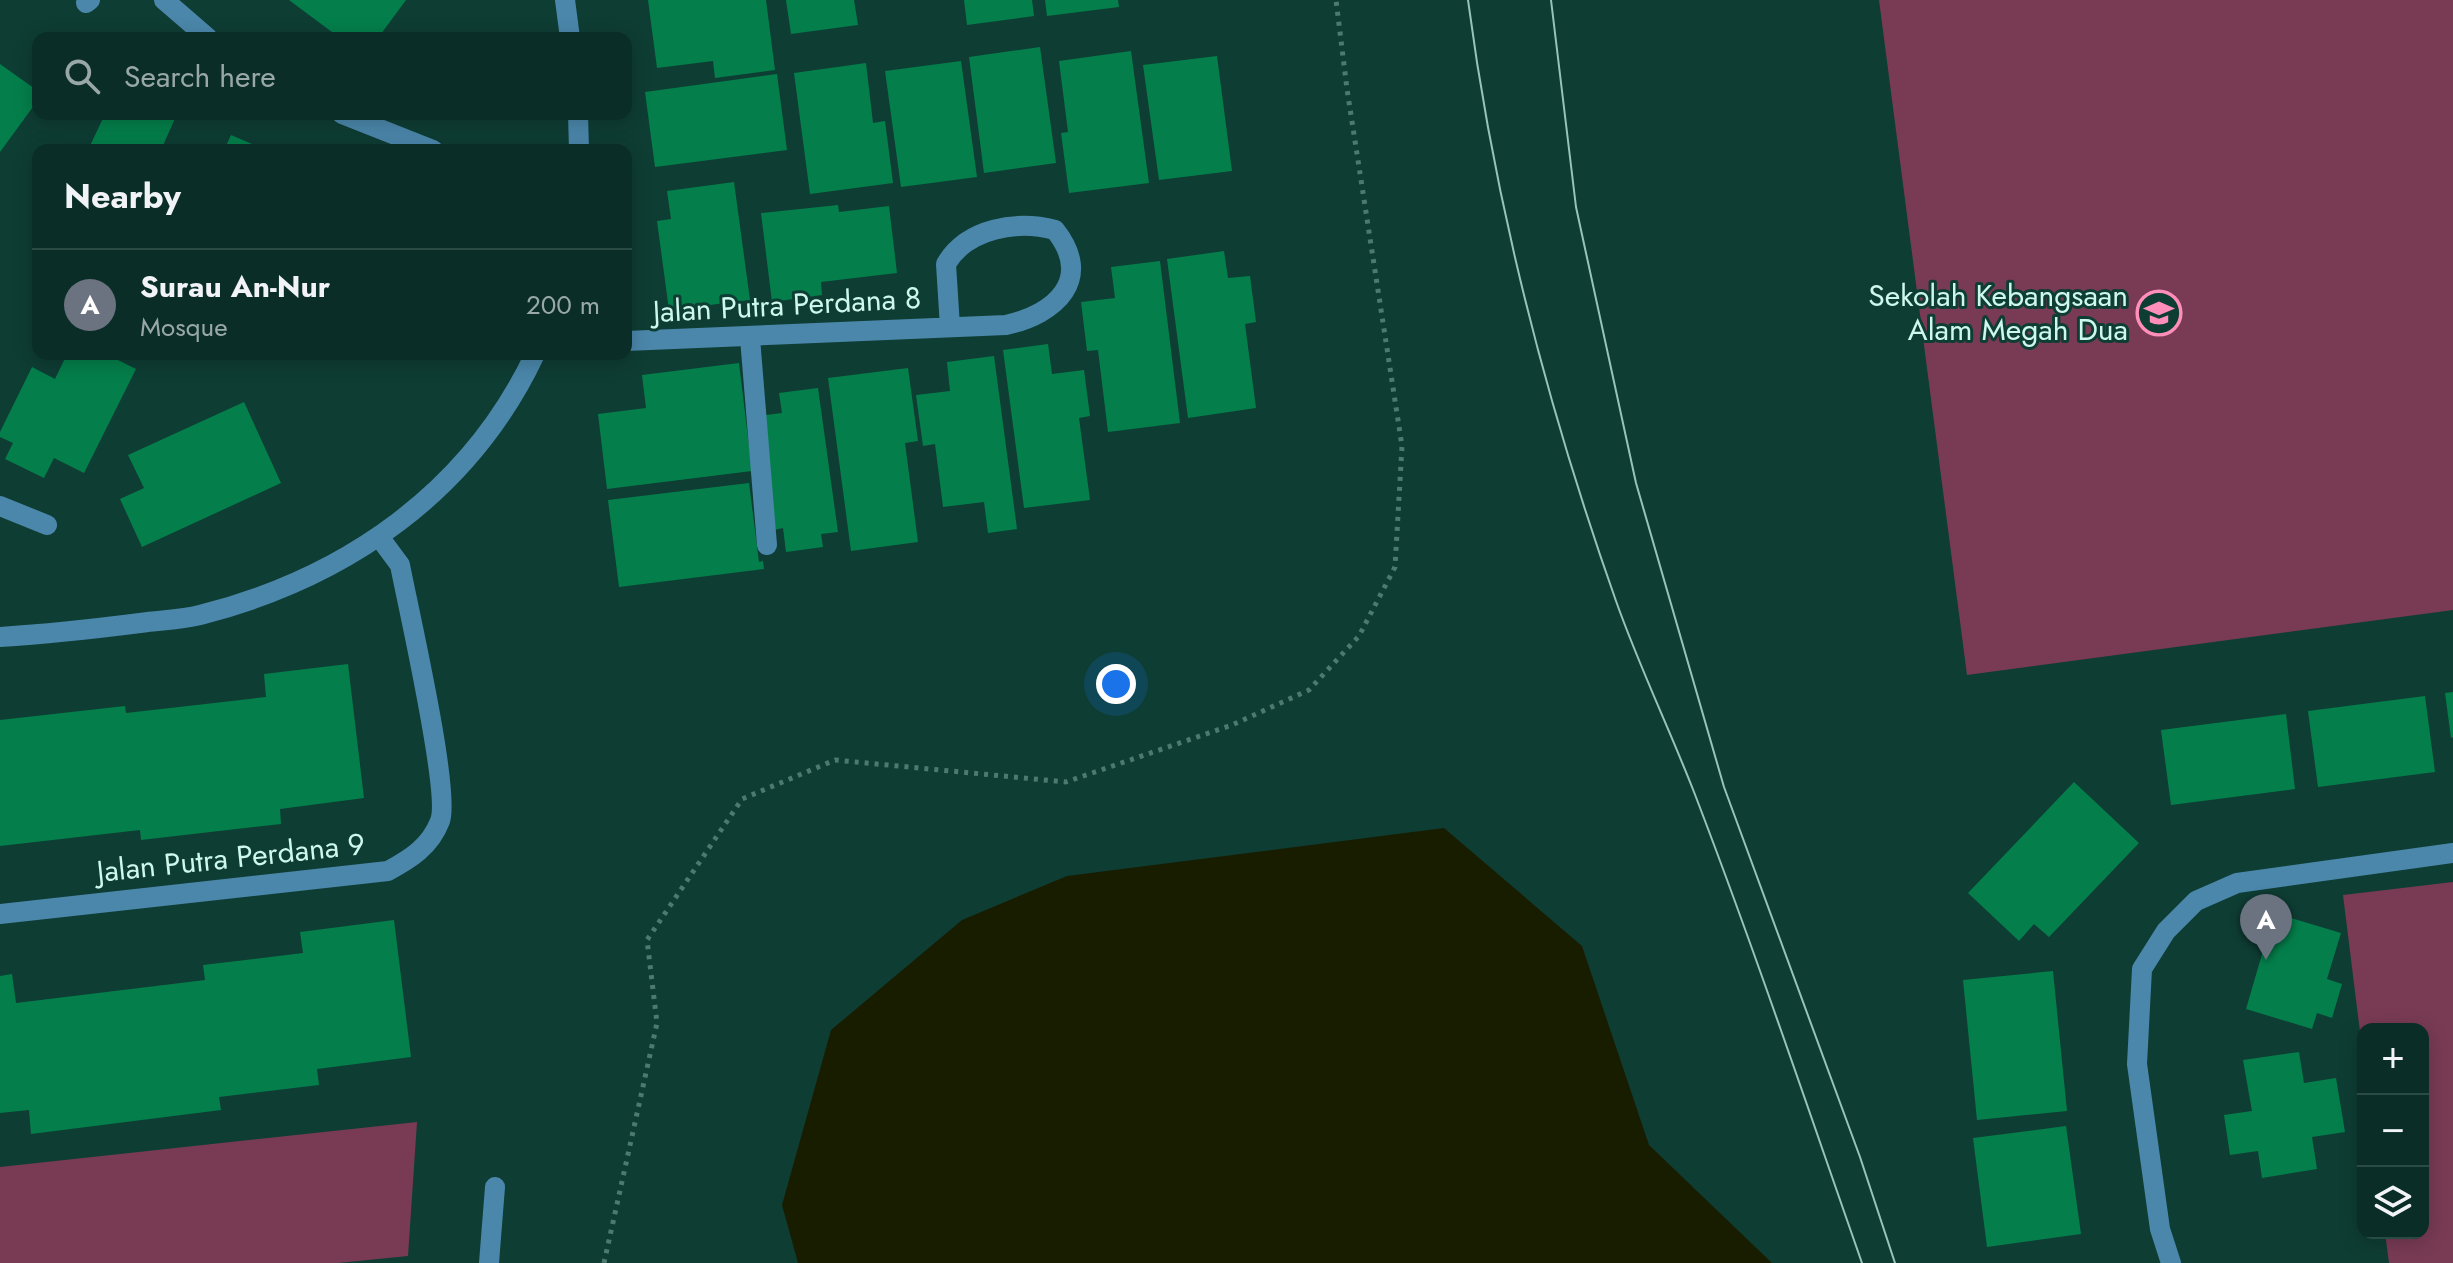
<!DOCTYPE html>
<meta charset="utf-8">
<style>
body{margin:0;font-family:Jost,sans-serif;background:#183a33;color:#f1f3f6}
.controls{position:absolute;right:24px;bottom:24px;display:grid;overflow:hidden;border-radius:16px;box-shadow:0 4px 20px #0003}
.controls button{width:72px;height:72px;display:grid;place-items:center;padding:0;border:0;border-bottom:2px solid #2a4a44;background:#0a2e27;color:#f1f3f6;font:40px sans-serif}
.you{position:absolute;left:1116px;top:684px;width:28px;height:28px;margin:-20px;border:6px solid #fff;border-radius:50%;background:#1a73e8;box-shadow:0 0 0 12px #1a73e833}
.badge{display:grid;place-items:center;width:52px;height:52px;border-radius:50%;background:#1a73e8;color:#fff;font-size:26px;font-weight:700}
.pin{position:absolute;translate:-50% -66px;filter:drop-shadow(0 2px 4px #0008)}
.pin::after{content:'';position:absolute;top:42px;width:28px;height:24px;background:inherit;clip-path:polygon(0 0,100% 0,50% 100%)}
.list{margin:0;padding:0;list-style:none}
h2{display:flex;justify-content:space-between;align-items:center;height:104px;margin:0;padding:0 32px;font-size:34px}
h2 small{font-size:26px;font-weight:400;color:#99a8a7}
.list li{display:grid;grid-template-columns:52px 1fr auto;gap:24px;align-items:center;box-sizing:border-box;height:112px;padding:0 32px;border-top:2px solid #2a4a44}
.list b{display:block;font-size:30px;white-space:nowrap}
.list p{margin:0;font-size:26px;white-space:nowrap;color:#99a8a7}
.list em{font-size:26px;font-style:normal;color:#99a8a7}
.icon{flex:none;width:44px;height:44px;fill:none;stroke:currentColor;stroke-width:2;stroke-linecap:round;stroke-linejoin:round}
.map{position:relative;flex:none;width:2453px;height:1263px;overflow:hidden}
.search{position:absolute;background:#0a2e27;box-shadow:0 4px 20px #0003;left:32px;top:32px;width:600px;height:88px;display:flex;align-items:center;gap:20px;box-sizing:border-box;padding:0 28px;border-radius:16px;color:#99a8a7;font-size:30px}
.panel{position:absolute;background:#0a2e27;box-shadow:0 4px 20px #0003;left:32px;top:144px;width:600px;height:216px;border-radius:16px}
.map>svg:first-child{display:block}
.green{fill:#793b54}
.water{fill:#191d00}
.building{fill:#047f4b}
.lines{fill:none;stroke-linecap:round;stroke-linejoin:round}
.path{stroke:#4d7a70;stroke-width:5;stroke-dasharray:4 6;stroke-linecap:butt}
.minor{stroke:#4b87ab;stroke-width:20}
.tram{stroke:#98c3b8;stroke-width:2}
.labels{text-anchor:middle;stroke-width:6;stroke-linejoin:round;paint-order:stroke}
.poi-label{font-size:30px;fill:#cff8ec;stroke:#0e3d34;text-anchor:end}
.street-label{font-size:30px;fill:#cff8ec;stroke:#0e3d34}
</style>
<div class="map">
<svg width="2453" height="1263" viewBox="0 0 2453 1263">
<rect width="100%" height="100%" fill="#0e3d34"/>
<path class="green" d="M 1879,0 L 2453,0 L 2453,610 L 1967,675 Z
M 2453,882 L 2453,1263 L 2389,1263 L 2385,1233 L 2423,1233 L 2423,1029 L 2363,1029 L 2363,1056 L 2343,895 Z
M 417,1122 L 408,1256 L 338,1263 L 0,1263 L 0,1167 Z"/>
<path class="water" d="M 1444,828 L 1582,946 L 1649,1145 L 1772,1263 L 798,1263 L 782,1205 L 831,1030 L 962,920 L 1067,876 Z"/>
<path class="building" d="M 289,0 L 406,0 L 378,38 L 340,38 Z
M 648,0 L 766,0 L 775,70 L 715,78 L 713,61 L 657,68 Z
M 786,0 L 854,0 L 858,25 L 791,34 Z
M 964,0 L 1032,0 L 1034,16 L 967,25 Z
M 1045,0 L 1118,0 L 1119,7 L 1047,16 Z
M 1040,47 L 1056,163 L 984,173 L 969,57 Z
M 1131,51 L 1149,183 L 1069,193 L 1061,133 L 1068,132 L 1059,61 Z
M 1217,56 L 1232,171 L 1159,180 L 1143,65 Z
M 961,61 L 977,177 L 901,187 L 885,71 Z
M 866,63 L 873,123 L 885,121 L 893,183 L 810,194 L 794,73 Z
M 0,64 L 38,91 L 38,100 L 0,152 Z
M 777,74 L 787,150 L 655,167 L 645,92 Z
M 105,114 L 177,114 L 161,150 L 88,150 Z
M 231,135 L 266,150 L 224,150 Z
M 734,182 L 750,300 L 669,310 L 657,221 L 671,219 L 667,191 Z
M 838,205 L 839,212 L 889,206 L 897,273 L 821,282 L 822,295 L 772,302 L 761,213 Z
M 1224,251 L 1228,278 L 1250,276 L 1256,322 L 1245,324 L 1256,408 L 1188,418 L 1167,259 Z
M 1160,261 L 1180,423 L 1108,432 L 1098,350 L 1087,351 L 1081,302 L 1115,298 L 1111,267 Z
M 1048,344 L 1052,374 L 1084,370 L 1090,416 L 1079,418 L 1090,500 L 1024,508 L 1003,350 Z
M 67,354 L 106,354 L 136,369 L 84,473 L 54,458 L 44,478 L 5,459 L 13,443 L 0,437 L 0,432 L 32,367 L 55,379 Z
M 994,356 L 1017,529 L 988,533 L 984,502 L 943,507 L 935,444 L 923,446 L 916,395 L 950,391 L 947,362 Z
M 739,363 L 752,471 L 607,489 L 598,414 L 646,408 L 642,375 Z
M 908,368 L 918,441 L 905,443 L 918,542 L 851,551 L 828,378 Z
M 818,388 L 838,532 L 821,534 L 823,547 L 786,552 L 783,528 L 774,530 L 759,416 L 782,413 L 779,393 Z
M 244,402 L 281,483 L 142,547 L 120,499 L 144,488 L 128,455 Z
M 749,483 L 759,562 L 763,561 L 764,569 L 619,587 L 608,500 Z
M 348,664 L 364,798 L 280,809 L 281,824 L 141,840 L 140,830 L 0,846 L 0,720 L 125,706 L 126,713 L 266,697 L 264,674 Z
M 2453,692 L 2453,737 L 2451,738 L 2445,693 Z
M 2425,696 L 2435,772 L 2318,787 L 2308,711 Z
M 2286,714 L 2295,789 L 2171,805 L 2161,730 Z
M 2074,782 L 2139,843 L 2049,937 L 2034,924 L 2019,941 L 1968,893 Z
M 2274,913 L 2341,933 L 2327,979 L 2342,984 L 2332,1018 L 2317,1013 L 2312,1029 L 2246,1009 Z
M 394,920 L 411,1057 L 317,1069 L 319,1085 L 219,1097 L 221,1110 L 31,1134 L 29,1110 L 0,1113 L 0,976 L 12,974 L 16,1003 L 205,980 L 203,965 L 303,953 L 300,932 Z
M 2053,971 L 2067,1111 L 1977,1120 L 1963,980 Z
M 2299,1052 L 2304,1083 L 2336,1078 L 2345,1132 L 2312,1137 L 2317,1169 L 2262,1178 L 2258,1151 L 2230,1155 L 2224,1115 L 2252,1111 L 2243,1060 Z
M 2066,1126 L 2081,1234 L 1987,1247 L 1973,1138 Z"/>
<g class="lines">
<path class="path" d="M 604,1263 L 657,1023 L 647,940 L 742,799 L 835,760 L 1066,782 L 1232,725 L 1309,690 L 1359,636 L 1395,567 L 1402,446 L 1347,89 L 1336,0"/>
<path class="minor" d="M 164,0 L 208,38
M 565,0 L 570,38
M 86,3 L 90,0
M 342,114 L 433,150
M 578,114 L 579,150
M 750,338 L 767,545
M 626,341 L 1006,325 C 1056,314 1094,279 1055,230 C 1017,220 967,228 946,264 L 950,327
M 0,506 L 47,525
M 0,637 C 47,634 93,629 140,623 C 160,620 181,620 200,615 C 346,578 470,492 535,354
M 0,914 L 388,871 C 410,859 430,847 440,821 C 451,793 408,607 400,565 L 380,538
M 489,1263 L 495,1187
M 2171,1263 L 2160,1229 L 2137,1064 L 2142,969 L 2166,931 L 2196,901 L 2237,883 L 2453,853"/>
<path class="tram" d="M 1468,0 C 1495,205 1547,406 1616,601 C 1639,666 1669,728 1694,792 C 1754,948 1807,1106 1862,1263
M 1551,0 L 1576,207 L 1636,483 L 1724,787 L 1860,1157 L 1895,1263"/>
</g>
<defs>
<g id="school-ring" transform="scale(2.3)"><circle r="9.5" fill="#0e3d34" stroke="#ff8eb9" stroke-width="1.5"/><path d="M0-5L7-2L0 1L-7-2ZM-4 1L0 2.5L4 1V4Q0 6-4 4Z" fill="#ff8eb9"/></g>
</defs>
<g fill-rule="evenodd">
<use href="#school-ring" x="2159" y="313"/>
</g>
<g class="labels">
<g class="poi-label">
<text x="2128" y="306">Sekolah Kebangsaan<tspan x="2128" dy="34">Alam Megah Dua</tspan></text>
</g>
<g class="street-label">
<text transform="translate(787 305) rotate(-3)" y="10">Jalan Putra Perdana 8</text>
<text transform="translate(231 858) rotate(-6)" y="10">Jalan Putra Perdana 9</text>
</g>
</g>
</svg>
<div class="controls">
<button>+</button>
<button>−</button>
<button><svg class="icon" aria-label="layers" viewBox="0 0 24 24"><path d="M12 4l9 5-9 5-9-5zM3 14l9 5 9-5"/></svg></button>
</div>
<div class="you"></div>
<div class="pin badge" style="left:2266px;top:960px;background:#6b7280">A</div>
<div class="search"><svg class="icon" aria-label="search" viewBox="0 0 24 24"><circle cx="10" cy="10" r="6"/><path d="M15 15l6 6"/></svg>Search here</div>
<section class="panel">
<h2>Nearby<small></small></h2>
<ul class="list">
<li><span class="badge" style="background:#6b7280">A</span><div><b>Surau An-Nur</b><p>Mosque</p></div><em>200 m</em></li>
</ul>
</section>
</div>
